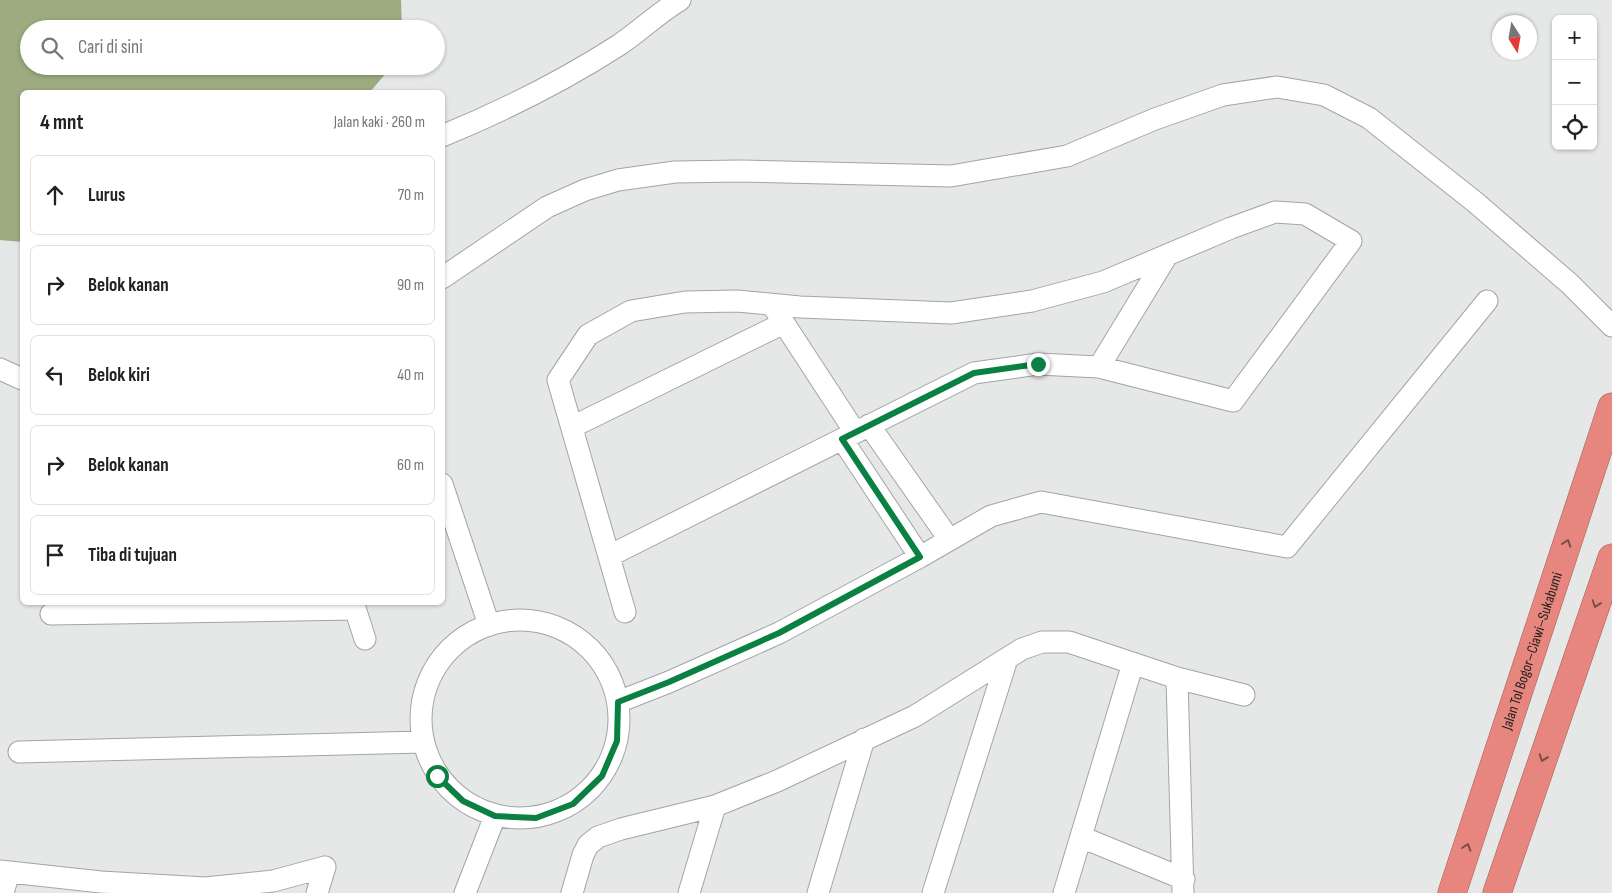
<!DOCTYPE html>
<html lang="id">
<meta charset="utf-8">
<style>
body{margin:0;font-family:"Sofia Sans Condensed",sans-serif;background:#f2f2f2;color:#222}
.controls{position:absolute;right:15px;top:15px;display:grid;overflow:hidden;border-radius:8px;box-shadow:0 1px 4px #0004}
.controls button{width:45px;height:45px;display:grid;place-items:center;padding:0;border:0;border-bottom:1px solid #e0e0e0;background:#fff;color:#222;font:25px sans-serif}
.compass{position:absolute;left:1492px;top:15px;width:45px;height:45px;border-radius:50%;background:#fff;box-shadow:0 1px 4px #0004;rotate:169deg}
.stop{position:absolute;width:15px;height:15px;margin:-11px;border:4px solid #0b8043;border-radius:50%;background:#fff}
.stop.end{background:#0b8043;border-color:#fff;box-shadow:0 1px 5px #0008}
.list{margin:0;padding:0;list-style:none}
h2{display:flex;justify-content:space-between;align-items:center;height:65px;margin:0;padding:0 20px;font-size:21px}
h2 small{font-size:16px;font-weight:400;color:#767676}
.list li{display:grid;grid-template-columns:32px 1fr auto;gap:15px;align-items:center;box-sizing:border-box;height:80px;margin:0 10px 10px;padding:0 10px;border:1px solid #e0e0e0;border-radius:8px}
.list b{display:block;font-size:19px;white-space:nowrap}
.list em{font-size:16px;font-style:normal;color:#767676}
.icon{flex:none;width:28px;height:28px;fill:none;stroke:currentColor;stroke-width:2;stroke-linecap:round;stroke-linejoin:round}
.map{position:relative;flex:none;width:1612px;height:893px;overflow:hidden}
.search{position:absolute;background:#fff;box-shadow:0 1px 4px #0004;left:20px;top:20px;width:425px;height:55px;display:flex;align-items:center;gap:12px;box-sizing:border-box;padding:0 18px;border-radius:28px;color:#767676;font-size:19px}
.panel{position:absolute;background:#fff;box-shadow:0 1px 4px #0004;left:20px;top:90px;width:425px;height:515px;border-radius:8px}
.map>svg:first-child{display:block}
.forest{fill:#9eab80}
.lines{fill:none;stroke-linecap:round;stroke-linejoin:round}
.minor-casing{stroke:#a3a4a5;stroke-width:23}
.motorway-casing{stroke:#a0625c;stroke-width:29}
.minor{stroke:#fff;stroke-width:21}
.motorway{stroke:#e7867e;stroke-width:28}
.oneway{stroke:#784d49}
.route{stroke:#0b8043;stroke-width:6}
.labels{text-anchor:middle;stroke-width:4;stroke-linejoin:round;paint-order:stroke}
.street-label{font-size:15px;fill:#1d1e1e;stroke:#e6e7e7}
</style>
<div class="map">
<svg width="1612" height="893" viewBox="0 0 1612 893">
<rect width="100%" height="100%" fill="#e6e7e7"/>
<path class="forest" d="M 0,0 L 401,0 L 402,29 L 29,29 L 29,66 L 392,66 L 370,92 L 22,92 L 22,242 L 0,240 Z"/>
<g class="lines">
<g class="minor-casing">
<path id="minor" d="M 442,136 C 503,111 563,81 619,45 C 640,31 658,13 680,0
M 442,278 L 547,207 L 585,190 L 618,180 L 675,172 L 740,171 L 951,176 L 1067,156 L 1155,119 L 1223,95 L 1277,87 L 1324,95 L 1369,118 L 1475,202 L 1570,284 L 1612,326
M 776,311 L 855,432
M 1099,367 L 1166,257
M 0,369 L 22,379
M 869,425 L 949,539
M 572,427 L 784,323
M 842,439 L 920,557
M 442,484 L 489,625
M 609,556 L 974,373 L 1038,364 L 1099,367 L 1233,401 L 1351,241 L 1305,214 L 1275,212 L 1231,228 L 1103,282 L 1032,301 L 951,313 L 800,307 L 737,301 L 685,302 L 631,311 L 588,335 L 558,380 L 625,612
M 353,602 L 365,639
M 51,614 L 355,609
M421 719a99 99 0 1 1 198 0a99 99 0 1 1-198 0Z
M 1177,678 L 1183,893
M 618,702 L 669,682 L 779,633 L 920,557 L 991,516 L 1041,502 L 1287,547 L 1487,301
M 19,752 L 422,742
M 1081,837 L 1184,879
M 0,871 L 101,882 L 205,888 L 273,881 L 325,867
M 3,893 L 9,872
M 317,893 L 325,867
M 465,893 L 495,816
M 572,893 L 583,855 L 588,845 L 598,837 L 621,829 L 715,806 L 777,781 L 915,716 L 1022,649 L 1042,642 L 1069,642 L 1177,678 L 1244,695
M 689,893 L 715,806
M 818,893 L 864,739
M 933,893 L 1007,659
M 1064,893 L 1133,663"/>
</g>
<g class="motorway-casing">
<g id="motorway">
<path id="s1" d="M 1452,893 L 1612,407"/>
<path d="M 1497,893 L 1612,558"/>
</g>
</g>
<use href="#minor" class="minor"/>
<use href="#motorway" class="motorway"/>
</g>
<defs><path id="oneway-chevron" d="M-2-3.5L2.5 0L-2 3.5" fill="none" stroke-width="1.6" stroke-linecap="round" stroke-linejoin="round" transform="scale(1.25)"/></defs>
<g class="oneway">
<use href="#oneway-chevron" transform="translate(1567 543) rotate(-72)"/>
<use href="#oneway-chevron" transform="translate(1596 604) rotate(109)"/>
<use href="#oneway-chevron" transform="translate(1543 758) rotate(109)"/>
<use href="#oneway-chevron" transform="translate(1467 847) rotate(-72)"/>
</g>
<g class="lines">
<path class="route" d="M 437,776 L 463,801 L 495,816 L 536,818 L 573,804 L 602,776 L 617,741 L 618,702 L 669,682 L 779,633 L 920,557 L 842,439 L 974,373 L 1038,364"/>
</g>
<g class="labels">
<g class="street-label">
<text dy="5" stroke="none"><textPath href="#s1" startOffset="255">Jalan Tol Bogor–Ciawi–Sukabumi</textPath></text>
</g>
</g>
</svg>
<div class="controls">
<button>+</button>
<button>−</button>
<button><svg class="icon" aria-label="locate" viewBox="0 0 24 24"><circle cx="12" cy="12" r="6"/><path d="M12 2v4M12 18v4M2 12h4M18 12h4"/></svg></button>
</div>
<svg class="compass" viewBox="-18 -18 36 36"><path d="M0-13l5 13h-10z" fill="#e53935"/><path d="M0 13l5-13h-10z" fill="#767676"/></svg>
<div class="stop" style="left:437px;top:776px"></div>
<div class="stop end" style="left:1038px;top:364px"></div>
<div class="search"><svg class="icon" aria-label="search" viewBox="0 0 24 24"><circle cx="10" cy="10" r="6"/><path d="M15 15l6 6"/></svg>Cari di sini</div>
<section class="panel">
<h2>4 mnt<small>Jalan kaki · 260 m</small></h2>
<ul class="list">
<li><svg class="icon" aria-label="ahead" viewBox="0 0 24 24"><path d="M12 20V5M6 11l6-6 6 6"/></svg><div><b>Lurus</b></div><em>70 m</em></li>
<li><svg class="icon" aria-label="right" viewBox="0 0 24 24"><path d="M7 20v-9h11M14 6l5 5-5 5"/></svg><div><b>Belok kanan</b></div><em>90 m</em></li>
<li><svg class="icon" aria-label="left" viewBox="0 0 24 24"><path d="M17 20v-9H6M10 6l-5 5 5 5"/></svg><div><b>Belok kiri</b></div><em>40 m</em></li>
<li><svg class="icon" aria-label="right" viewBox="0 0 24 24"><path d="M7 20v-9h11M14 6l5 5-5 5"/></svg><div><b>Belok kanan</b></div><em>60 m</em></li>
<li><svg class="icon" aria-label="arrive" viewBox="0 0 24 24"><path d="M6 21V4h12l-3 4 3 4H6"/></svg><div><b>Tiba di tujuan</b></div></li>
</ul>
</section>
</div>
